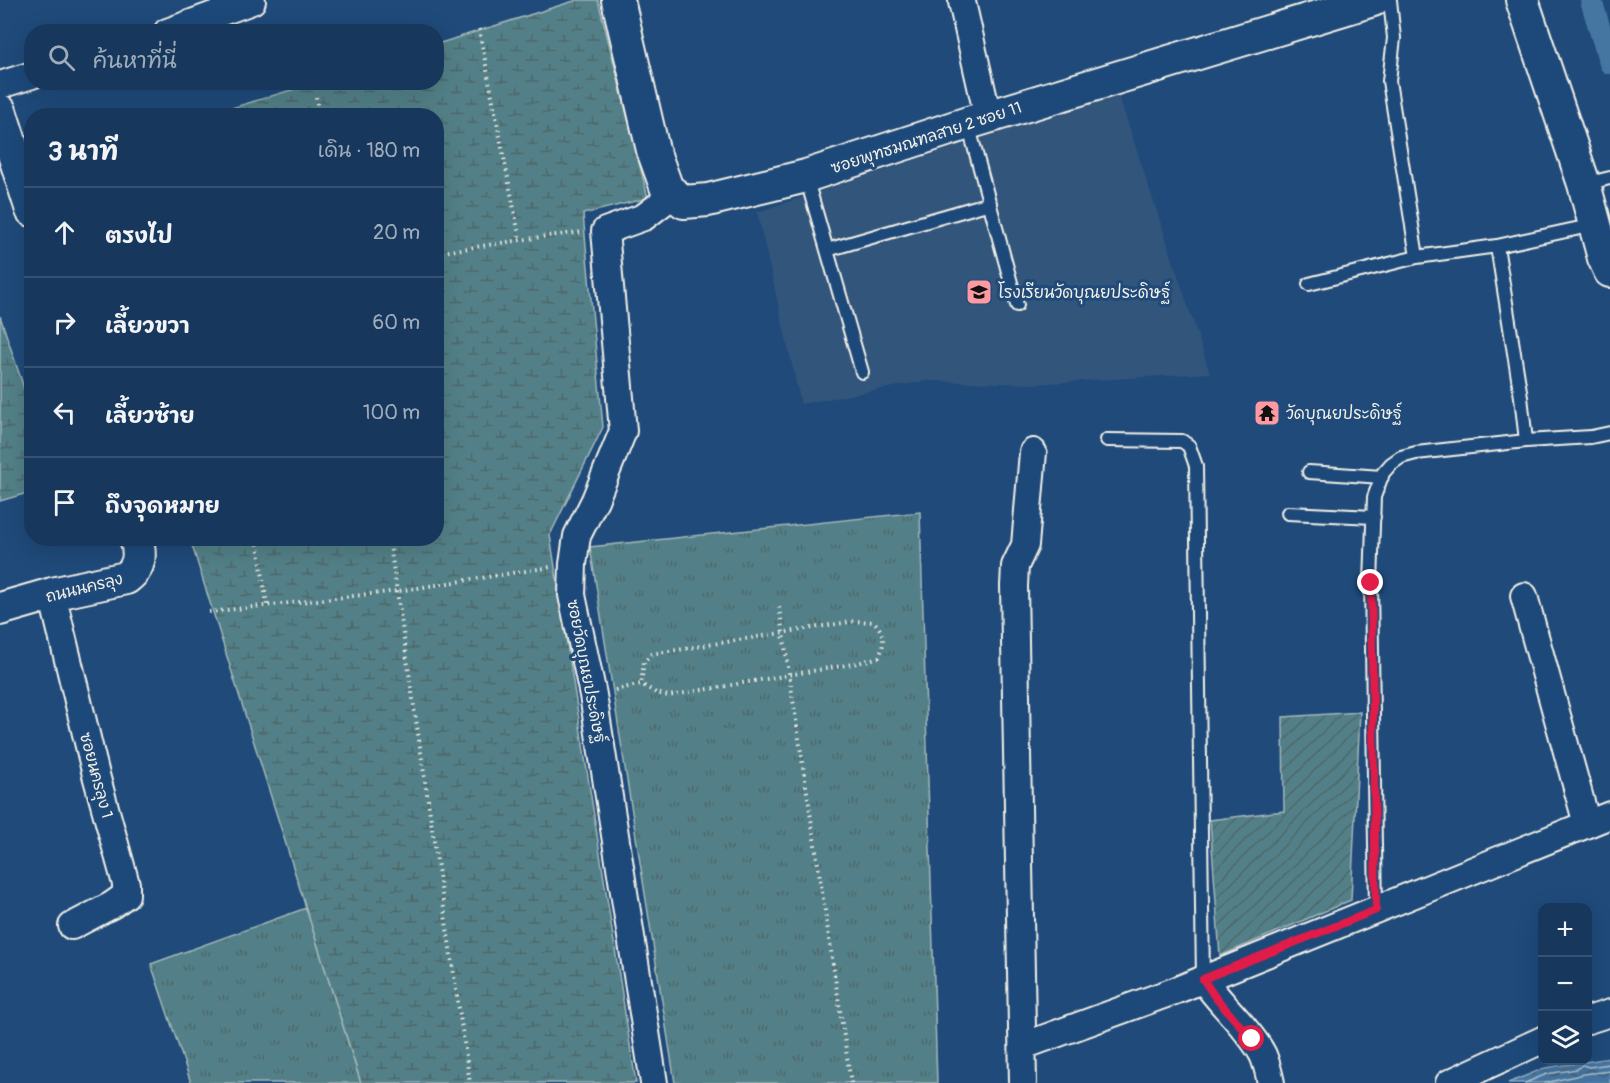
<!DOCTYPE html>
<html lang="th">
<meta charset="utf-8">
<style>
body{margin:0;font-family:Pangolin,"Playpen Sans Thai",sans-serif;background:#203f62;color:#f1f3f6}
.controls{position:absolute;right:18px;bottom:18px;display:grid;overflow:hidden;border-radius:12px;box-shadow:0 6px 24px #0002}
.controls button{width:54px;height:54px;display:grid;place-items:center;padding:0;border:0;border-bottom:2px solid #365272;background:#17385c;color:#f1f3f6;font:30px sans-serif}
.stop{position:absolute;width:18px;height:18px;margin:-14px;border:4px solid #e11d48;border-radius:50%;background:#fff}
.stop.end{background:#e11d48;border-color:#fff;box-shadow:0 2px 6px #0008}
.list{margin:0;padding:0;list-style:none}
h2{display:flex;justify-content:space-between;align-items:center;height:78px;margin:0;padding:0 24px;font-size:26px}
h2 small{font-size:20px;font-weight:400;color:#9eacbb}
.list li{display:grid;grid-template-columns:39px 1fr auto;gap:18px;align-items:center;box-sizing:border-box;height:90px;padding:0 24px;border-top:2px solid #365272}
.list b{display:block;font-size:22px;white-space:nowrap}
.list em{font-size:20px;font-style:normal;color:#9eacbb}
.icon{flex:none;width:33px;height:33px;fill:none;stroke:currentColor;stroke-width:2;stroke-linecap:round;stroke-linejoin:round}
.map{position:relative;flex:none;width:1610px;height:1083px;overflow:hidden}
.search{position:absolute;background:#17385c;box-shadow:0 6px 24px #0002;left:24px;top:24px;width:420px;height:66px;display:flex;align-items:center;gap:15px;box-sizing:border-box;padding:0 21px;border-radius:24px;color:#9eacbb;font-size:22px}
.panel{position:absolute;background:#17385c;box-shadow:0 6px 24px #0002;left:24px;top:108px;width:420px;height:438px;border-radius:24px}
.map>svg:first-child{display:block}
.built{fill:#32557b}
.grass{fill:url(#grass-tufts);stroke:#a3b8b8;stroke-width:1.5}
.wetland{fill:url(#wetland-marsh);stroke:#a3b8b8;stroke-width:1.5}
.garden{fill:url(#garden-furrows);stroke:#a3b8b8;stroke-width:1.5}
.water{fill:url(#water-waves);stroke:#8ba7be;stroke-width:1.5}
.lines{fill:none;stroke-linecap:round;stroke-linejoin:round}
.shore{stroke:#aec0cc;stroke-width:1.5}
.canal{stroke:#4576a2;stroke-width:22}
.service-casing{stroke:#f4f1e8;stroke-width:16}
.minor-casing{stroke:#f4f1e8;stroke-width:30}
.tertiary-casing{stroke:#f4f1e8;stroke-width:36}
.path{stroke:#f4f1e8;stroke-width:4;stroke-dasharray:1.5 4.5;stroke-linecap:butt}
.service{stroke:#1f4a7a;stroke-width:12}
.minor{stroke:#1f4a7a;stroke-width:26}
.tertiary{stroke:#1f4a7a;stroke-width:32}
.route{stroke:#e11d48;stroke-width:8}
.labels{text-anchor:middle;stroke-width:6;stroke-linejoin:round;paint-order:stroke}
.street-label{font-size:16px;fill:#f4f1e8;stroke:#1f4a7a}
.poi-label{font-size:16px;fill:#f4f1e8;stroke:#1f4a7a;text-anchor:start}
</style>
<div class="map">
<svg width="1610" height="1083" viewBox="0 0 1610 1083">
<defs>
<pattern id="grass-tufts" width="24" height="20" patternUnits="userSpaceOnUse" patternTransform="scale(1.5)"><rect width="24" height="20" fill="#528088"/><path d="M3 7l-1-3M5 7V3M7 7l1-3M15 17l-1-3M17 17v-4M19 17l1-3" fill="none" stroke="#4e676a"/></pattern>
<pattern id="wetland-marsh" width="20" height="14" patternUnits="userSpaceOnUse" patternTransform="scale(1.5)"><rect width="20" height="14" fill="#528088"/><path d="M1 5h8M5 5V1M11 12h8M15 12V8" fill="none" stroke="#4e676a"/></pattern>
<pattern id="garden-furrows" width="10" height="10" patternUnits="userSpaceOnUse" patternTransform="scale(1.5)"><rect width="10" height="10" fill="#528088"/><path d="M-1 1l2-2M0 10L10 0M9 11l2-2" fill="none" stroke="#4e676a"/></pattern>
<pattern id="water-waves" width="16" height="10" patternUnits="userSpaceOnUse" patternTransform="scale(1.5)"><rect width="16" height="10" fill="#4576a2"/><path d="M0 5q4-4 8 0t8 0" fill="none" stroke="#475f74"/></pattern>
</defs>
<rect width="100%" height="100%" fill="#1f4a7a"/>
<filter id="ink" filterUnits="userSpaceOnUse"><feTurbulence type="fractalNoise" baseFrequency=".0167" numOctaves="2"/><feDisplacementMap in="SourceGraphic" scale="12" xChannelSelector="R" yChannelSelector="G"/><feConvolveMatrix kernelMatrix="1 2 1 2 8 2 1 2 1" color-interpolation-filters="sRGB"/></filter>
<g filter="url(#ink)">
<path class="built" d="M 1118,93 L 1210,373 L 1035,384 L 926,381 L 801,404 L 757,212 Z"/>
<path class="grass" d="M 920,512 L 937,1083 L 675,1083 L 590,547 Z
M 306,908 L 361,1083 L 191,1083 L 151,964 Z"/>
<path class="wetland" d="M 577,0 L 598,0 L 648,198 L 583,214 L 603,427 L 550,535 L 636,1083 L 361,1083 L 190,539 L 436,538 L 436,116 L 209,115 L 314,83 L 436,82 L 437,44 Z
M 0,316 L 31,409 L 31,492 L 0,501 Z"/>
<path class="garden" d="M 1360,712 L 1351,900 L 1220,956 L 1210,820 L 1284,811 L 1283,717 Z"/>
<path class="water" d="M 1610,1058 L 1610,1083 L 1508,1083 L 1545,1068 Z"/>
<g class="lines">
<path class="shore" d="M 1525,1083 L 1547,1074 L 1577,1069 L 1582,1065 L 1589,1067 L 1610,1064
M 1545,1083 L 1584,1074 L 1610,1071"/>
<path class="canal" d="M 1591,0 L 1610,63"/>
<g class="service-casing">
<path id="service" d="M 1390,0 L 1394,38 L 1389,81 L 1417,257 L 1497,246 L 1521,397 L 1526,441
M 968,124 L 1017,305
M 806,177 L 862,372
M 1585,184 L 1610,178
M 1497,246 L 1594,225
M 827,250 L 990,203
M 1309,284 L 1417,257
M 1107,440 L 1182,441 L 1189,446 L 1196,466 L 1203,979
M 1309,472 L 1382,477
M 1288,513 L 1374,517
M 1376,910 L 1371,583 L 1374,497 L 1383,473 L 1391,464 L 1401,457 L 1416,453 L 1526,441 L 1591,437 L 1610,433"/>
</g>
<g class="minor-casing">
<path id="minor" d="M 962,2 L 988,117
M 167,32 L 252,1
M 0,85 L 32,75
M 52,594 L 96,775 L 126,884 L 126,895 L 112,905 L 72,926
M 1524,596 L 1587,824
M 1203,979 C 1220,1004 1251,1031 1263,1055 C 1267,1064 1269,1074 1271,1083
M 1588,1020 L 1610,1013
M 1023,1046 L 1177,990 L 1610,815
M 654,1083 L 593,695 L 572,595 L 573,564 L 577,536 L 595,500 L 623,431 L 605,231 L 644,217 L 674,194
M 1023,1083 L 1014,586 L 1015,566 L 1025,545 L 1033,452
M 1449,1083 L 1542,1040"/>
</g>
<g class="tertiary-casing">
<path id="tertiary" d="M 618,0 L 653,150 L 667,189 L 684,202 L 708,200 L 806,176 L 968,123 L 1373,0
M 1522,0 L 1584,184 L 1604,258 L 1610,271
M 0,111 L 32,210
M 0,609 L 52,594 L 126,578 C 140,568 141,554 136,538"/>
</g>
<path class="path" d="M 479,29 L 520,240
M 316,97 L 319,116
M 436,253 L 547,236 L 584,232
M 257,538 L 267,605
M 389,538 L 470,1083
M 779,607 L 851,1083
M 209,612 L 398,591 L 551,567
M 615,690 L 641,684 L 656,693 L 668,696 L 858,663 L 879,657 C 885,643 885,633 874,622 L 855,621 L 652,654 L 644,662 L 641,684"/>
<use href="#service" class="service"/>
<use href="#minor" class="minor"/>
<use href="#tertiary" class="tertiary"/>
</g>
</g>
<g class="lines" filter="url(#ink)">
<path class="route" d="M 1252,1039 L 1215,997 L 1203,979 L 1376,910 L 1371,583"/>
</g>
<defs>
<g id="school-square" transform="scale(1.35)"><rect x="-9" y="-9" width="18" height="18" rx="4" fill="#ff9aa2" stroke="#1f4a7a"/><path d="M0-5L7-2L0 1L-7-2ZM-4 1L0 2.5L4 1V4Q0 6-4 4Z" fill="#111"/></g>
<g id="temple-square" transform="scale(1.35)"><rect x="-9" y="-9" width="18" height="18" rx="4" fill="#ff9aa2" stroke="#1f4a7a"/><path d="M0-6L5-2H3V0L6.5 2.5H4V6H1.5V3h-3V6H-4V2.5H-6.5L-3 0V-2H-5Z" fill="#111"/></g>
</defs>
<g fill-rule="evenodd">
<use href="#school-square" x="979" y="292"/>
<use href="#temple-square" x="1267" y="413"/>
</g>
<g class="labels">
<g class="street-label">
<text transform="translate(926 137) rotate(-18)" y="6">ซอยพุทธมณฑลสาย 2 ซอย 11</text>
<text transform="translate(84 587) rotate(-14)" y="6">ถนนนครลุง</text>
<text transform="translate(587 671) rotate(79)" y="6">ซอยวัดบุณยประดิษฐ์</text>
<text transform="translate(97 775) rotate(75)" y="6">ซอยนครลุง 1</text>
</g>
<g class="poi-label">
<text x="998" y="298">โรงเรียนวัดบุณยประดิษฐ์</text>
<text x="1286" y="419">วัดบุณยประดิษฐ์</text>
</g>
</g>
</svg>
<div class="controls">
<button>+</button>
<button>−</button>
<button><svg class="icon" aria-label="layers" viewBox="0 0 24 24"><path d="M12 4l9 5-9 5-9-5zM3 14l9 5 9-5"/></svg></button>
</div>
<div class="stop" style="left:1252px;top:1039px"></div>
<div class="stop end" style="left:1371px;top:583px"></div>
<div class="search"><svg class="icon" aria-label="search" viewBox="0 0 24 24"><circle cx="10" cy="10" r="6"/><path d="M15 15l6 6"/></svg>ค้นหาที่นี่</div>
<section class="panel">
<h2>3 นาที<small>เดิน · 180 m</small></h2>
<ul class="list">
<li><svg class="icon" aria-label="ahead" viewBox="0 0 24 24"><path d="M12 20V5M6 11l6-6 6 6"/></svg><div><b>ตรงไป</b></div><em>20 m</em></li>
<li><svg class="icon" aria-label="right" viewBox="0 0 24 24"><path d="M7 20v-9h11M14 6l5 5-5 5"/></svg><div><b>เลี้ยวขวา</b></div><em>60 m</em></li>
<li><svg class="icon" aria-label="left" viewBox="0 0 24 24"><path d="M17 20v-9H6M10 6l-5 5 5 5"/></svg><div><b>เลี้ยวซ้าย</b></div><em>100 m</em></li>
<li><svg class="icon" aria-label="arrive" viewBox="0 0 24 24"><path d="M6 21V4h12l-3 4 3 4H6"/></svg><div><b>ถึงจุดหมาย</b></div></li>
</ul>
</section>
</div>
